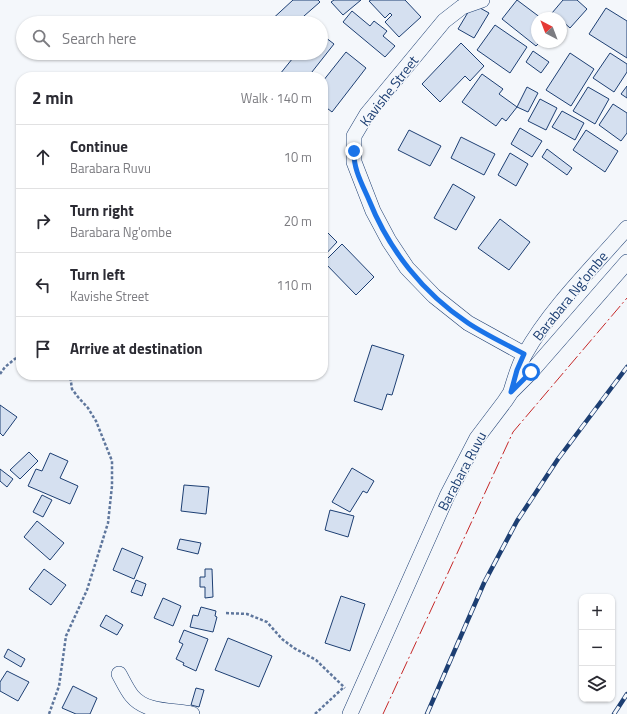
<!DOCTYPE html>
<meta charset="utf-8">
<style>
body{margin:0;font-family:"Titillium Web",sans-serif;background:#f2f2f3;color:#2b2b33}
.controls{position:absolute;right:12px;bottom:12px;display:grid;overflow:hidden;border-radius:8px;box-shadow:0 1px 3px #0004}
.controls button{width:36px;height:36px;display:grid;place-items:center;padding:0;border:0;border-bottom:1px solid #e1e1e2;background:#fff;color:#2b2b33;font:20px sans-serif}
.compass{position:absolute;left:531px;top:12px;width:36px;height:36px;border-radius:50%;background:#fff;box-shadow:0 1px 3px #0004;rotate:318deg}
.stop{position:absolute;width:12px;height:12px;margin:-9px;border:3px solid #1a73e8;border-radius:50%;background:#fff}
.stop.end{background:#1a73e8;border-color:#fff;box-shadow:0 1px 4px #0008}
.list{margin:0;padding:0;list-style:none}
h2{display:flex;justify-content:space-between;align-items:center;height:52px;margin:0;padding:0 16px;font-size:17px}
h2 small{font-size:13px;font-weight:400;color:#7c7c81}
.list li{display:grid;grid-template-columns:26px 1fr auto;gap:12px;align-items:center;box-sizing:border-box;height:64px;padding:0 16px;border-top:1px solid #e1e1e2}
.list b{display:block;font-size:15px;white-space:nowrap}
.list p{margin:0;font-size:13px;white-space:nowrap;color:#7c7c81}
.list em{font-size:13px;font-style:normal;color:#7c7c81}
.icon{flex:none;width:22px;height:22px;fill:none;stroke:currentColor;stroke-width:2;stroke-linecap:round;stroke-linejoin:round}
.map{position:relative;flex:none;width:627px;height:714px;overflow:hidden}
.search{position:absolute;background:#fff;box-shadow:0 1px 3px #0004;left:16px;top:16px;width:312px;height:44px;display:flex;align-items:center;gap:10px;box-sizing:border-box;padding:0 14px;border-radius:22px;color:#7c7c81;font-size:15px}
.panel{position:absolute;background:#fff;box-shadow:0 1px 3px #0004;left:16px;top:72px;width:312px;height:308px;border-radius:16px}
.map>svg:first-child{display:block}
.building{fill:#d5e0f0;stroke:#1d3f73}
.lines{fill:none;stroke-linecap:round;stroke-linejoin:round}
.minor-casing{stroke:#1d3f73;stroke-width:16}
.path{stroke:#5e769c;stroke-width:2.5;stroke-dasharray:3 2;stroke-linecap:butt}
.minor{stroke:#f4f7fb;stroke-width:15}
.rail-casing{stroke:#1d3f73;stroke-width:4.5}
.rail{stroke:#f4f7fb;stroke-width:3;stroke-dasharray:9;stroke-linecap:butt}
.power{stroke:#c62828;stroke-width:1;stroke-dasharray:14 3 2 3;stroke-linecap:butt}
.route{stroke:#1a73e8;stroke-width:5}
.labels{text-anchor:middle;stroke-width:3;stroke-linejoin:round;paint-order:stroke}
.street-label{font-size:14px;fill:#1d3f73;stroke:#f4f7fb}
</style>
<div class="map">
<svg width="627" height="714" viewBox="0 0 627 714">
<rect width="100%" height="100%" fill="#f4f7fb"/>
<path class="building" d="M 293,0 L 318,0 L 320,2 L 296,23 L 268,23 Z
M 334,0 L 361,0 L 343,15 L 331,2 Z
M 371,0 L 405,0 L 421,17 L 399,37 L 385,22 L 392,15 L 390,13 L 385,18 L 369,1 Z
M 517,0 L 541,18 L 537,18 L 537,42 L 540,42 L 536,46 L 502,19 Z
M 563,0 L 577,0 L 587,9 L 570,28 L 561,20 L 561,18 L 558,18 L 552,13 Z
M 473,4 L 489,13 L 474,38 L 458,29 Z
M 606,8 L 627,21 L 627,58 L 589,34 Z
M 352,11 L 370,26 L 374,21 L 387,31 L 383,36 L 395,46 L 385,57 L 343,22 Z
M 495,25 L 527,47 L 510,73 L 477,50 Z
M 321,34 L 334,44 L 308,77 L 283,77 L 280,74 L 297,53 L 321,53 Z
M 461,43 L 484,66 L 470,81 L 465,76 L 440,102 L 422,84 Z
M 533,51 L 549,62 L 541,73 L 526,62 Z
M 346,52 L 366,68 L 332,112 L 323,105 L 323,81 Z
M 570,53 L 594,69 L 571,106 L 546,90 Z
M 610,53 L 627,64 L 627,72 L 614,92 L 593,78 Z
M 482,74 L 503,89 L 499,94 L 517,107 L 506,121 L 502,118 L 496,126 L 462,102 Z
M 627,86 L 627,98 L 621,94 Z
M 527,87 L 538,93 L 528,112 L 517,107 Z
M 588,87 L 609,99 L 595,124 L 573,111 Z
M 540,99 L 557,108 L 546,130 L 528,121 Z
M 613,104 L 627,113 L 627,133 L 621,141 L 599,125 Z
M 562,111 L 584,123 L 575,140 L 552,127 Z
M 520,128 L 542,141 L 532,157 L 511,144 Z
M 409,130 L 441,146 L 430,166 L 398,150 Z
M 586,130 L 618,151 L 605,172 L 573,150 Z
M 461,137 L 495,154 L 484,175 L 451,158 Z
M 547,149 L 572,168 L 567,175 L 542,157 Z
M 510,153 L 528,164 L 516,186 L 498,175 Z
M 453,184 L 475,197 L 456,230 L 434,218 Z
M 500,219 L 530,242 L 509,270 L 478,248 Z
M 323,228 L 337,242 L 323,257 Z
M 342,244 L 374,277 L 356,295 L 324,262 Z
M 372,345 L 404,355 L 392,395 L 387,394 L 382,410 L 354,401 Z
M 0,405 L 17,417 L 3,436 L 0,433 Z
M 29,452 L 38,461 L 20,479 L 10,470 Z
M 50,453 L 68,461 L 60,478 L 78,486 L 70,504 L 28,486 L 36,469 L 42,471 Z
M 352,468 L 374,481 L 367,493 L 363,491 L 350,512 L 332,502 Z
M 0,469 L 13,479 L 7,487 L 0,481 Z
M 184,485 L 209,487 L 206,514 L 181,511 Z
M 42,495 L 52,500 L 43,517 L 33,512 Z
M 330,510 L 354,516 L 348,537 L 325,530 Z
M 37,521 L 64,543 L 50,560 L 24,537 Z
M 180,539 L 201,543 L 198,554 L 177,549 Z
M 122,548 L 143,557 L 134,579 L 113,570 Z
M 44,569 L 66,585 L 51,605 L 29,589 Z
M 205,569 L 212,569 L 213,597 L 205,598 L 205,587 L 200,587 L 200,577 L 205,577 Z
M 136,580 L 146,584 L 142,596 L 131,592 Z
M 341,596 L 365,604 L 350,651 L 325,643 Z
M 163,598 L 181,606 L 173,626 L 154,618 Z
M 201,607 L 216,611 L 215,616 L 217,617 L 213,632 L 190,627 L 193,615 L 198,616 Z
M 106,615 L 123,625 L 117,635 L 100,626 Z
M 184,630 L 208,639 L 196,671 L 183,665 L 184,663 L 176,659 L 183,644 L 179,642 Z
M 228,638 L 272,656 L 259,687 L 215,670 Z
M 8,649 L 25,659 L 21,667 L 4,657 Z
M 7,671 L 29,682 L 18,701 L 0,691 L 0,682 Z
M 73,686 L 97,698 L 90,714 L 76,714 L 62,708 Z
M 196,688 L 204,690 L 199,707 L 191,705 Z"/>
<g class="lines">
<g class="minor-casing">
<path id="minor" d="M 482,0 L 462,7 L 444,21 L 367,114 L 354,136 L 354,162 L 373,211 L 389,241 L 407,268 L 434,296 L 468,323 L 524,354
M 511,391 C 515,379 518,366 525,354 C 550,309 593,267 627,228
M 119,674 C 123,681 127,690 132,696 C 146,713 172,710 192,714
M 350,714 L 447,496 L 477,438 L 505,401 L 511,392 L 531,372 L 627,262"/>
</g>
<path class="path" d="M 0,374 L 5,367 L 21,354
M 226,613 L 247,614 L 267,622 L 282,639 L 294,648 L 316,660 L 345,688
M 49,714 L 59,686 L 66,636 L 87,590 L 108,523 L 112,486 L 112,461 L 96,421 L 88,408 L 78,397 L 72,389 L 70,375
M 315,714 L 344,687"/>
<use href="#minor" class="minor"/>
<g class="rail-casing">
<path id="rail" d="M 427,714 L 484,583 L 517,521 L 558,459 L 627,367
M 614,714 L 627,694"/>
</g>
<use href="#rail" class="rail"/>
<path class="power" d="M 383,714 L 513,432 L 627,298"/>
</g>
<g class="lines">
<path class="route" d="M 354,151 C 353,168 362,184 369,200 C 389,250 423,293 468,323 C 486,335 506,344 524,354 L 517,370 L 511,392 L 531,372"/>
</g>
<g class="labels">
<g class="street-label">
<text transform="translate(389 91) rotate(-52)" y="5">Kavishe Street</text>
<text transform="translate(570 296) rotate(-51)" y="5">Barabara Ng'ombe</text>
<text transform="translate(462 471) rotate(-62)" y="5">Barabara Ruvu</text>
</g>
</g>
</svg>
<div class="controls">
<button>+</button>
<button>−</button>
<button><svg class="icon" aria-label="layers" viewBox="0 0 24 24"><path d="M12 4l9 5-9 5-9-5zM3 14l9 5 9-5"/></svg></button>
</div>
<svg class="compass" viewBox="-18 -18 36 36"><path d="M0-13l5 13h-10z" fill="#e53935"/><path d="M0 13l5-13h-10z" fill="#7c7c81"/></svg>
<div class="stop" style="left:531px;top:372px"></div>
<div class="stop end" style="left:354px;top:151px"></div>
<div class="search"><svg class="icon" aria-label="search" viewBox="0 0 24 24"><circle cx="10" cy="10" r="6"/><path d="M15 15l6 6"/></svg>Search here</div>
<section class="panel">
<h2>2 min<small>Walk · 140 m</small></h2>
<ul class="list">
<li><svg class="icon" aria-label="ahead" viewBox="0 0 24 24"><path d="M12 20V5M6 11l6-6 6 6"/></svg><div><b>Continue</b><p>Barabara Ruvu</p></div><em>10 m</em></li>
<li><svg class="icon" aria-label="right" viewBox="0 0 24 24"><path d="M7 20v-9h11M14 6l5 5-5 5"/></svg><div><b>Turn right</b><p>Barabara Ng'ombe</p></div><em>20 m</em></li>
<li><svg class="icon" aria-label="left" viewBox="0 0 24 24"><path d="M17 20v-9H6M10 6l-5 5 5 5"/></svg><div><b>Turn left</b><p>Kavishe Street</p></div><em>110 m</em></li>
<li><svg class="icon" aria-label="arrive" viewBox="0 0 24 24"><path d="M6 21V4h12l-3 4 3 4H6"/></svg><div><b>Arrive at destination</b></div></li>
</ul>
</section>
</div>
